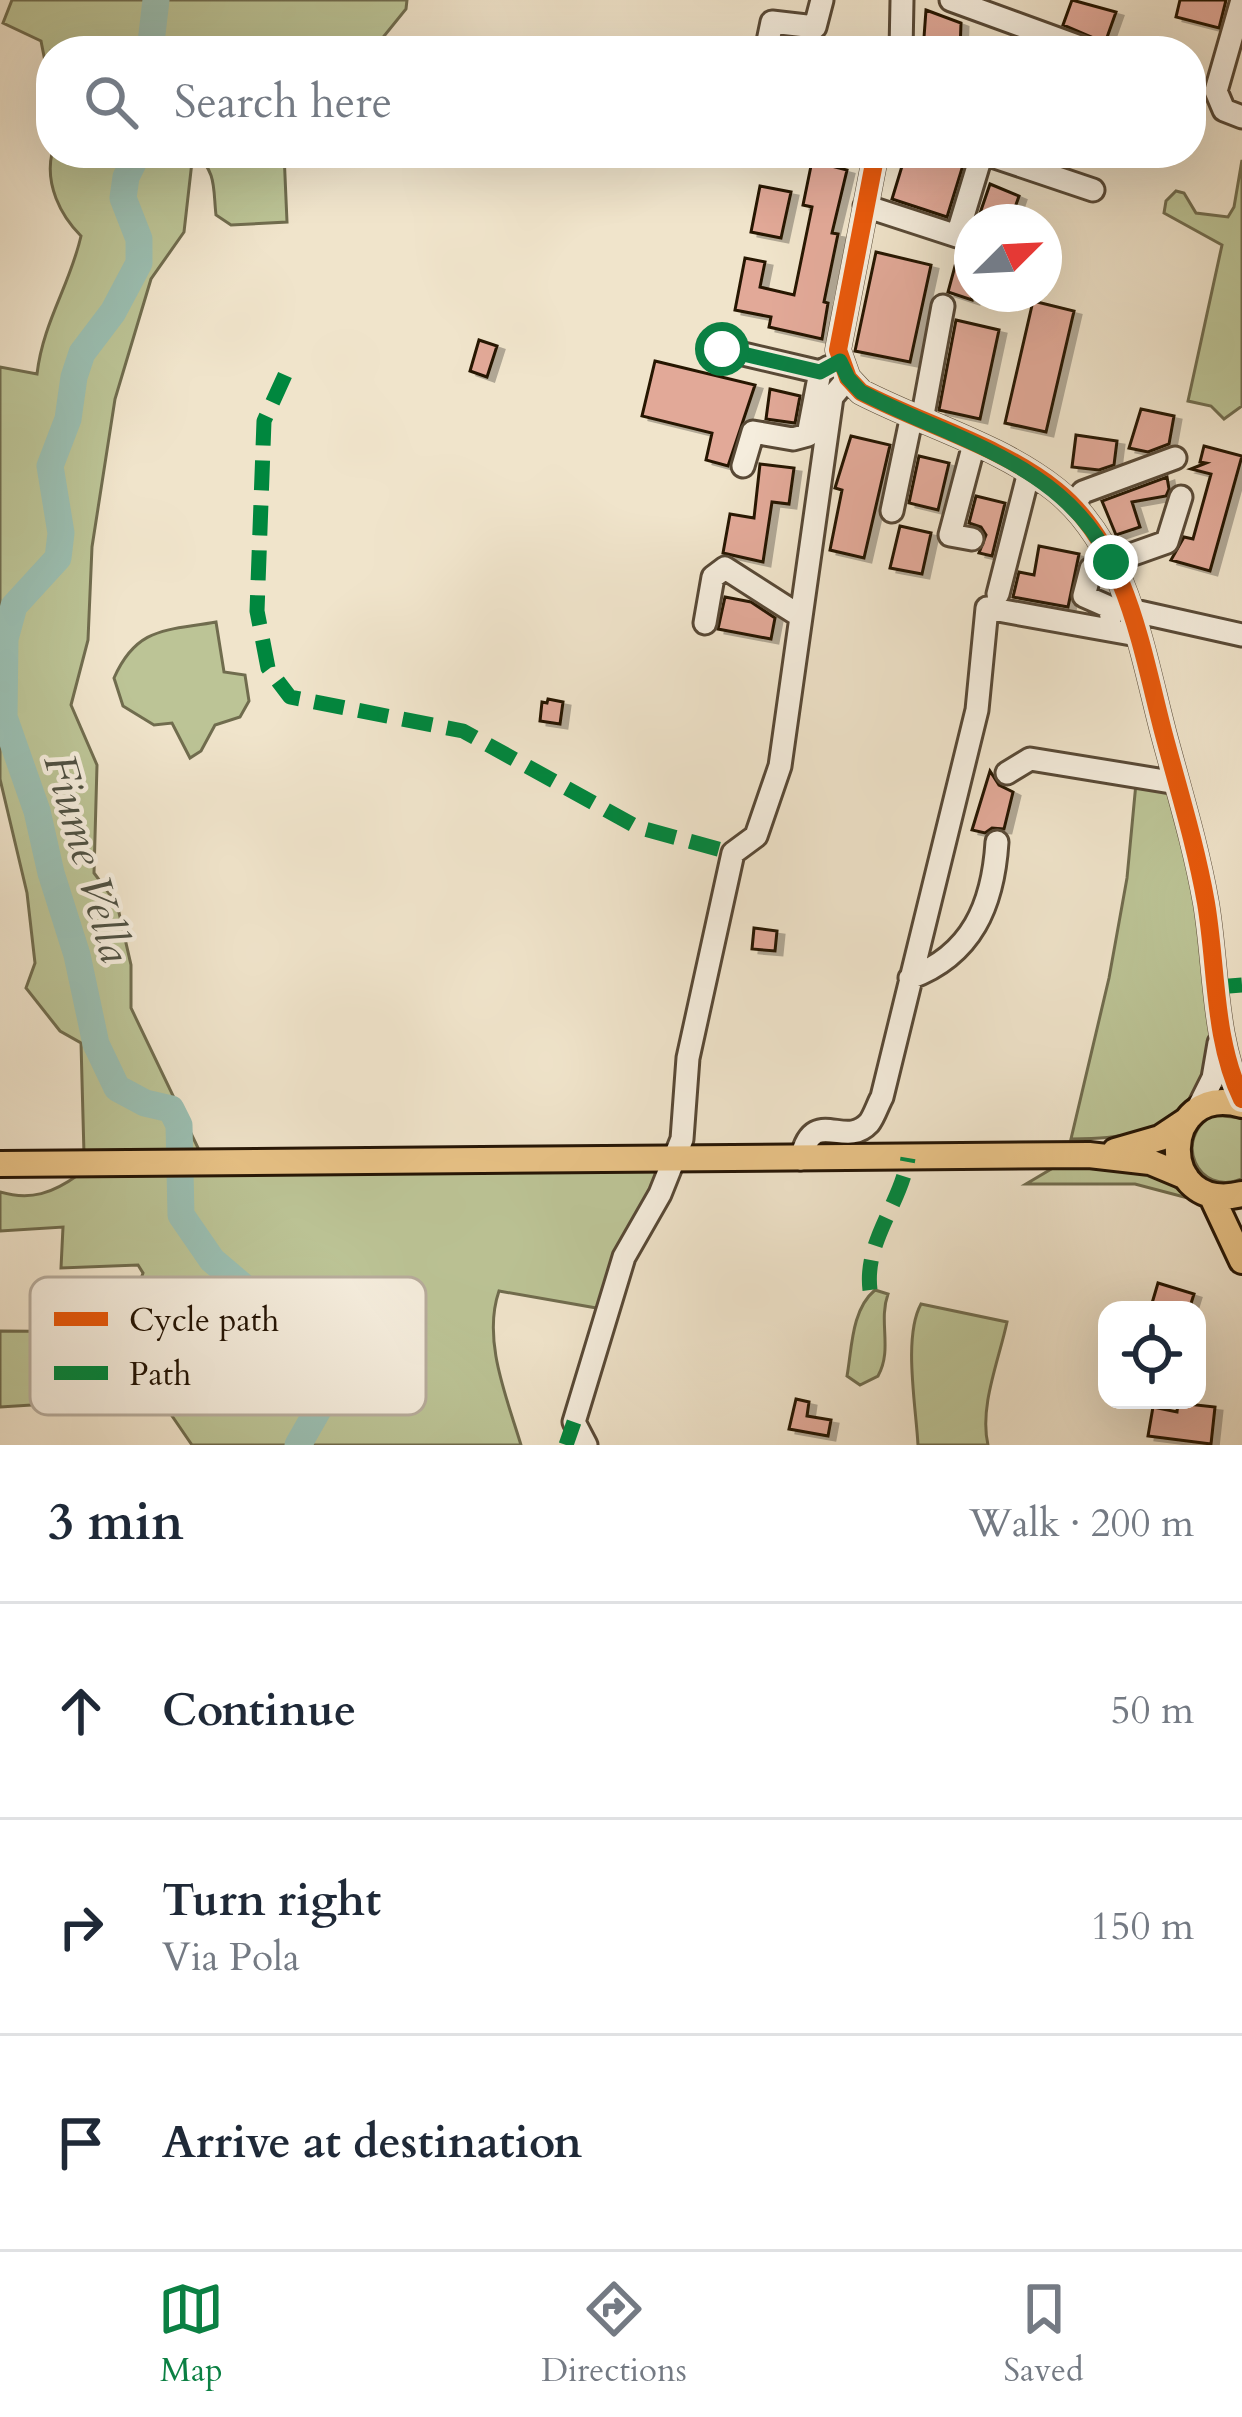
<!DOCTYPE html>
<meta charset="utf-8">
<style>
body{margin:0;font-family:Cardo,serif;background:#f2f2f3;color:#1f2937}
.controls{position:absolute;right:36px;bottom:36px;display:grid;overflow:hidden;border-radius:24px;box-shadow:0 12px 48px #0002}
.controls button{width:108px;height:108px;display:grid;place-items:center;padding:0;border:0;border-bottom:3px solid #e0e1e3;background:#fff;color:#1f2937;font:60px sans-serif}
.compass{position:absolute;left:954px;top:204px;width:108px;height:108px;border-radius:50%;background:#fff;box-shadow:0 12px 48px #0002;rotate:66deg}
.stop{position:absolute;width:36px;height:36px;margin:-27px;border:9px solid #0b8043;border-radius:50%;background:#fff}
.stop.end{background:#0b8043;border-color:#fff;box-shadow:0 3px 12px #0008}
.list{margin:0;padding:0;list-style:none}
h2{display:flex;justify-content:space-between;align-items:center;height:156px;margin:0;padding:0 48px;font-size:51px}
h2 small{font-size:39px;font-weight:400;color:#747a83}
.list li{display:grid;grid-template-columns:78px 1fr auto;gap:36px;align-items:center;box-sizing:border-box;height:216px;padding:0 48px;border-top:3px solid #e0e1e3}
.list b{display:block;font-size:45px;white-space:nowrap}
.list p{margin:0;font-size:39px;white-space:nowrap;color:#747a83}
.list em{font-size:39px;font-style:normal;color:#747a83}
.icon{flex:none;width:66px;height:66px;fill:none;stroke:currentColor;stroke-width:2;stroke-linecap:round;stroke-linejoin:round}
.map{position:relative;flex:none;width:1242px;height:1445px;overflow:hidden}
.search{position:absolute;background:#fff;box-shadow:0 12px 48px #0002;left:36px;right:36px;top:36px;height:132px;display:flex;align-items:center;gap:30px;box-sizing:border-box;padding:0 42px;border-radius:48px;color:#747a83;font-size:45px}
.sheet{height:804px;background:#fff}
nav{display:flex;justify-content:space-around;align-items:center;box-sizing:border-box;height:168px;border-top:3px solid #e0e1e3;background:#fff;font-size:33px;color:#747a83}
nav a{display:grid;justify-items:center;gap:6px}
nav .on{color:#0b8043}
.map>svg:first-child{display:block}
.green{fill:#bcc496;stroke:#706c4e;stroke-width:3}
.lines{fill:none;stroke-linecap:round;stroke-linejoin:round}
.river{stroke:#9bbfb2;stroke-width:27}
.building{fill:#e2a998;stroke:#251505;stroke-width:3;filter:url(#shadow)}
.minor-casing{stroke:#584936;stroke-width:27}
.major-casing{stroke:#251505;stroke-width:30}
.minor{stroke:#f5eddd;stroke-width:21}
.major{stroke:#e8c286;stroke-width:24}
.quiet{stroke:#00873e;stroke-width:15;stroke-dasharray:30 15;stroke-linecap:butt}
.cycleway-casing{stroke:#f5eddd;stroke-width:26}
.cycleway{stroke:#e8590c;stroke-width:18}
.route{stroke:#0b8043;stroke-width:15}
.labels{text-anchor:middle;stroke-width:9;stroke-linejoin:round;paint-order:stroke}
.water-label{font-size:45px;font-style:italic;fill:#4e5042;stroke:#f5eddd}
.key{fill:#f5eddd;stroke:#b7ac9c;stroke-width:3}
.key-label{font-size:33px;fill:#251505}
</style>
<div class="map">
<svg width="1242" height="1445" viewBox="0 0 1242 1445">
<defs>
<filter id="shadow"><feDropShadow dx="7" dy="4" stdDeviation="0" flood-color="#0004"/></filter>
</defs>
<rect width="100%" height="100%" fill="#f0e4cb"/>
<filter id="stains"><feTurbulence type="fractalNoise" baseFrequency=".00167" numOctaves="4"/><feColorMatrix values="0 0 0 0 .2 0 0 0 0 .09 0 0 0 0 .02 0 0 0 .5 -.17"/></filter>
<radialGradient id="worn" r=".72"><stop offset=".6" stop-color="#630" stop-opacity="0"/><stop offset="1" stop-color="#630" stop-opacity=".3"/></radialGradient>
<path class="green" d="M 12,0 L 407,0 L 406,9 L 372,51 L 51,51 L 51,92 L 41,41 L 3,23 Z
M 52,153 L 193,153 L 184,232 L 151,279 L 115,399 L 92,547 L 88,640 L 71,705 L 97,765 L 94,873 L 117,904 L 131,965 L 131,1008 L 200,1152 L 84,1154 L 81,1043 L 60,1031 L 26,988 L 35,963 L 27,893 L 0,779 L 0,367 L 37,374 C 43,322 70,285 81,236 C 60,215 45,184 52,153 Z
M 195,153 L 284,153 L 287,222 L 231,225 L 216,215 C 213,189 217,172 195,153 Z
M 1242,160 L 1242,406 L 1224,419 L 1211,406 L 1188,401 L 1222,245 L 1164,213 L 1166,201 L 1176,191 L 1184,193 L 1196,213 L 1228,217 L 1234,207 Z
M 216,622 L 224,672 L 245,675 L 249,701 L 240,717 L 215,725 L 201,751 L 190,758 L 172,723 L 154,725 L 123,706 L 114,678 C 137,626 167,631 216,622 Z
M 1136,783 L 1173,786 L 1189,844 L 1214,1046 L 1200,1094 L 1195,1091 C 1167,1136 1120,1138 1071,1139 L 1109,978 L 1127,878 Z
M 1213,1115 L 1242,1118 L 1242,1179 C 1197,1197 1172,1138 1213,1115 Z
M 1053,1168 L 1114,1168 L 1163,1176 L 1188,1198 L 1135,1184 L 1026,1184 Z
M 669,1170 L 608,1310 L 499,1291 C 482,1340 507,1398 521,1445 L 192,1445 L 159,1397 L 0,1407 L 0,1331 L 123,1332 L 143,1273 L 138,1265 L 61,1268 L 63,1227 L 0,1231 L 0,1192 C 31,1201 53,1193 78,1175 Z
M 875,1290 L 888,1294 C 878,1322 893,1349 878,1376 L 860,1385 L 847,1376 C 852,1349 851,1310 875,1290 Z
M 921,1304 L 1007,1322 C 999,1360 979,1407 988,1445 L 918,1445 C 916,1406 903,1337 921,1304 Z"/>
<g class="lines">
<path class="river" d="M 150,51 L 156,0
M 138,153 L 126,177 L 123,198 L 139,239 L 139,263 L 113,312 L 82,353 L 74,377 L 68,419 L 50,466 L 61,533 L 58,558 L 14,606 L 5,639 L 4,717 L 37,811 L 51,873 L 77,955 L 96,1044 L 117,1088 L 145,1103 L 171,1109 L 179,1125 L 181,1215 L 212,1260 L 305,1339 L 330,1389 L 298,1445"/>
</g>
<path class="building" d="M 1072,0 L 1116,12 L 1105,43 L 1063,25 Z
M 1180,0 L 1226,0 L 1219,28 L 1176,17 Z
M 926,10 L 961,23 L 960,51 L 923,51 Z
M 906,153 L 940,153 L 964,162 L 947,217 L 892,199 Z
M 812,161 L 847,170 L 832,233 L 838,234 L 824,302 L 828,303 L 822,339 L 769,327 L 771,317 L 735,310 L 745,258 L 765,262 L 760,287 L 794,295 L 812,207 L 803,205 Z
M 990,184 L 1019,196 L 1010,222 L 977,222 Z
M 760,186 L 791,192 L 781,238 L 751,232 Z
M 972,238 L 972,300 L 948,292 L 955,266 L 959,267 Z
M 876,252 L 931,265 L 910,362 L 855,351 Z
M 1033,301 L 1074,311 L 1046,432 L 1005,423 Z
M 956,320 L 999,330 L 980,419 L 939,410 Z
M 479,340 L 497,346 L 487,377 L 470,371 Z
M 655,361 L 755,385 L 728,466 L 706,460 L 712,433 L 642,416 Z
M 770,389 L 800,396 L 795,423 L 766,419 Z
M 1141,409 L 1174,416 L 1169,444 L 1148,452 L 1129,448 Z
M 1076,435 L 1117,441 L 1114,465 L 1099,470 L 1072,467 Z
M 851,436 L 890,445 L 864,558 L 830,550 L 842,490 L 835,488 Z
M 1204,446 L 1242,456 L 1210,571 L 1171,560 L 1184,537 L 1193,539 L 1211,474 L 1191,469 L 1206,463 L 1200,462 Z
M 919,456 L 949,463 L 938,510 L 909,503 Z
M 760,464 L 794,468 L 789,504 L 772,502 L 763,562 L 723,553 L 730,514 L 754,518 Z
M 1167,477 L 1169,489 L 1166,496 L 1132,502 L 1140,527 L 1116,535 L 1102,501 Z
M 976,496 L 1005,503 L 992,556 L 979,553 L 986,535 L 981,527 L 969,523 Z
M 900,526 L 931,533 L 922,574 L 890,568 Z
M 1039,546 L 1079,554 L 1068,607 L 1013,597 L 1019,572 L 1034,575 Z
M 725,597 L 751,602 L 775,618 L 771,639 L 718,629 Z
M 548,699 L 563,702 L 560,724 L 540,721 L 542,702 L 547,703 Z
M 990,771 L 999,785 L 1013,792 L 1004,829 L 992,828 L 985,833 L 972,830 Z
M 754,928 L 777,931 L 775,951 L 752,949 Z
M 1158,1283 L 1194,1294 L 1189,1310 L 1150,1310 Z
M 796,1399 L 809,1402 L 807,1416 L 831,1420 L 828,1436 L 789,1429 Z
M 1178,1403 L 1215,1407 L 1211,1444 L 1148,1436 L 1153,1407 L 1177,1412 Z"/>
<g class="lines">
<g class="minor-casing">
<path id="minor" d="M 951,0 L 1091,51
M 1242,0 L 1216,91 L 1224,110 L 1242,117
M 766,51 L 772,22 L 815,27 L 822,0
M 901,51 L 902,0
M 876,153 L 838,350 L 848,378 L 861,392 C 925,425 999,445 1056,490 C 1127,547 1142,652 1164,735 C 1179,791 1196,846 1206,903 C 1217,968 1213,1039 1242,1099
M 983,153 L 1093,190
M 865,206 L 957,236 L 982,153
M 722,349 L 820,372 L 829,367
M 922,420 L 943,306
M 743,466 L 753,432 L 793,439 L 808,435 L 820,372
M 1073,505 L 1083,492 L 1175,458
M 892,511 L 912,415
M 972,539 L 950,535 L 974,444
M 998,594 L 1029,472
M 1130,610 L 1242,635
M 1111,616 L 1109,607 L 1084,596 L 1091,569 L 1167,542 L 1181,497
M 705,623 L 713,577 L 725,568 L 800,616
M 1007,773 L 1030,759 L 1177,783
M 910,978 C 972,955 993,905 997,842
M 1197,1110 L 1213,1078 L 1219,1043
M 801,1159 C 813,1104 844,1150 869,1123 C 874,1117 878,1104 882,1097 L 977,710 L 987,608 L 1137,635
M 586,1445 L 574,1422 L 624,1257 L 660,1194 L 682,1139 L 688,1058 L 733,853 L 756,836 L 780,766 L 832,397 L 848,378"/>
</g>
<g class="major-casing">
<path id="major" d="M 1242,1105 C 1158,1081 1155,1216 1242,1194
M 1115,1151 L 1160,1138 L 1187,1120
M 0,1164 L 1089,1155 L 1150,1162 L 1186,1177
M 1211,1195 L 1242,1261"/>
</g>
<use href="#minor" class="minor"/>
<use href="#major" class="major"/>
<path class="quiet" d="M 285,375 L 264,421 L 257,611 L 268,668 L 290,697 L 463,731 L 637,827 L 733,853
M 1217,987 L 1242,985
M 870,1290 C 864,1241 901,1204 908,1158
M 566,1445 L 574,1422"/>
<g class="cycleway-casing">
<path id="cycleway" d="M 876,153 L 838,350 L 848,378 L 861,392 C 925,425 999,445 1056,490 C 1127,547 1142,652 1164,735 C 1179,791 1196,846 1206,903 C 1217,968 1213,1039 1242,1099"/>
</g>
<use href="#cycleway" class="cycleway"/>
</g>
<g class="lines">
<path class="route" d="M 722,349 L 820,372 L 840,361 L 848,378 L 861,392 C 952,440 1063,462 1111,562"/>
</g>
<g class="labels">
<g class="water-label">
<text transform="translate(89 858) rotate(74)" y="16">Fiume Vella</text>
</g>
</g>
<rect x="30" y="1277" width="396" height="138" rx="18" class="key"/>
<rect x="54" y="1312" width="54" height="14" fill="#e8590c"/>
<rect x="54" y="1366" width="54" height="14" fill="#00873e"/>
<g class="key-label">
<text x="129" y="1331">Cycle path</text>
<text x="129" y="1385">Path</text>
</g>
<rect width="100%" height="100%" filter="url(#stains)"/>
<rect width="100%" height="100%" fill="url(#worn)"/>
</svg>
<div class="controls">
<button><svg class="icon" aria-label="locate" viewBox="0 0 24 24"><circle cx="12" cy="12" r="6"/><path d="M12 2v4M12 18v4M2 12h4M18 12h4"/></svg></button>
</div>
<svg class="compass" viewBox="-18 -18 36 36"><path d="M0-13l5 13h-10z" fill="#e53935"/><path d="M0 13l5-13h-10z" fill="#747a83"/></svg>
<div class="stop" style="left:722px;top:349px"></div>
<div class="stop end" style="left:1111px;top:562px"></div>
<div class="search"><svg class="icon" aria-label="search" viewBox="0 0 24 24"><circle cx="10" cy="10" r="6"/><path d="M15 15l6 6"/></svg>Search here</div>
</div>
<section class="sheet">
<h2>3 min<small>Walk · 200 m</small></h2>
<ul class="list">
<li><svg class="icon" aria-label="ahead" viewBox="0 0 24 24"><path d="M12 20V5M6 11l6-6 6 6"/></svg><div><b>Continue</b></div><em>50 m</em></li>
<li><svg class="icon" aria-label="right" viewBox="0 0 24 24"><path d="M7 20v-9h11M14 6l5 5-5 5"/></svg><div><b>Turn right</b><p>Via Pola</p></div><em>150 m</em></li>
<li><svg class="icon" aria-label="arrive" viewBox="0 0 24 24"><path d="M6 21V4h12l-3 4 3 4H6"/></svg><div><b>Arrive at destination</b></div></li>
</ul>
</section>
<nav>
<a class="on"><svg class="icon" aria-label="map" viewBox="0 0 24 24"><path d="M3 6l6-2 6 2 6-2v14l-6 2-6-2-6 2zM9 4v14M15 6v14"/></svg>Map</a>
<a><svg class="icon" aria-label="directions" viewBox="0 0 24 24"><path d="M12 3l9 9-9 9-9-9zM9 14v-3h6M13 9l2 2-2 2"/></svg>Directions</a>
<a><svg class="icon" aria-label="saved" viewBox="0 0 24 24"><path d="M7 4h10v16l-5-4-5 4z"/></svg>Saved</a>
</nav>
